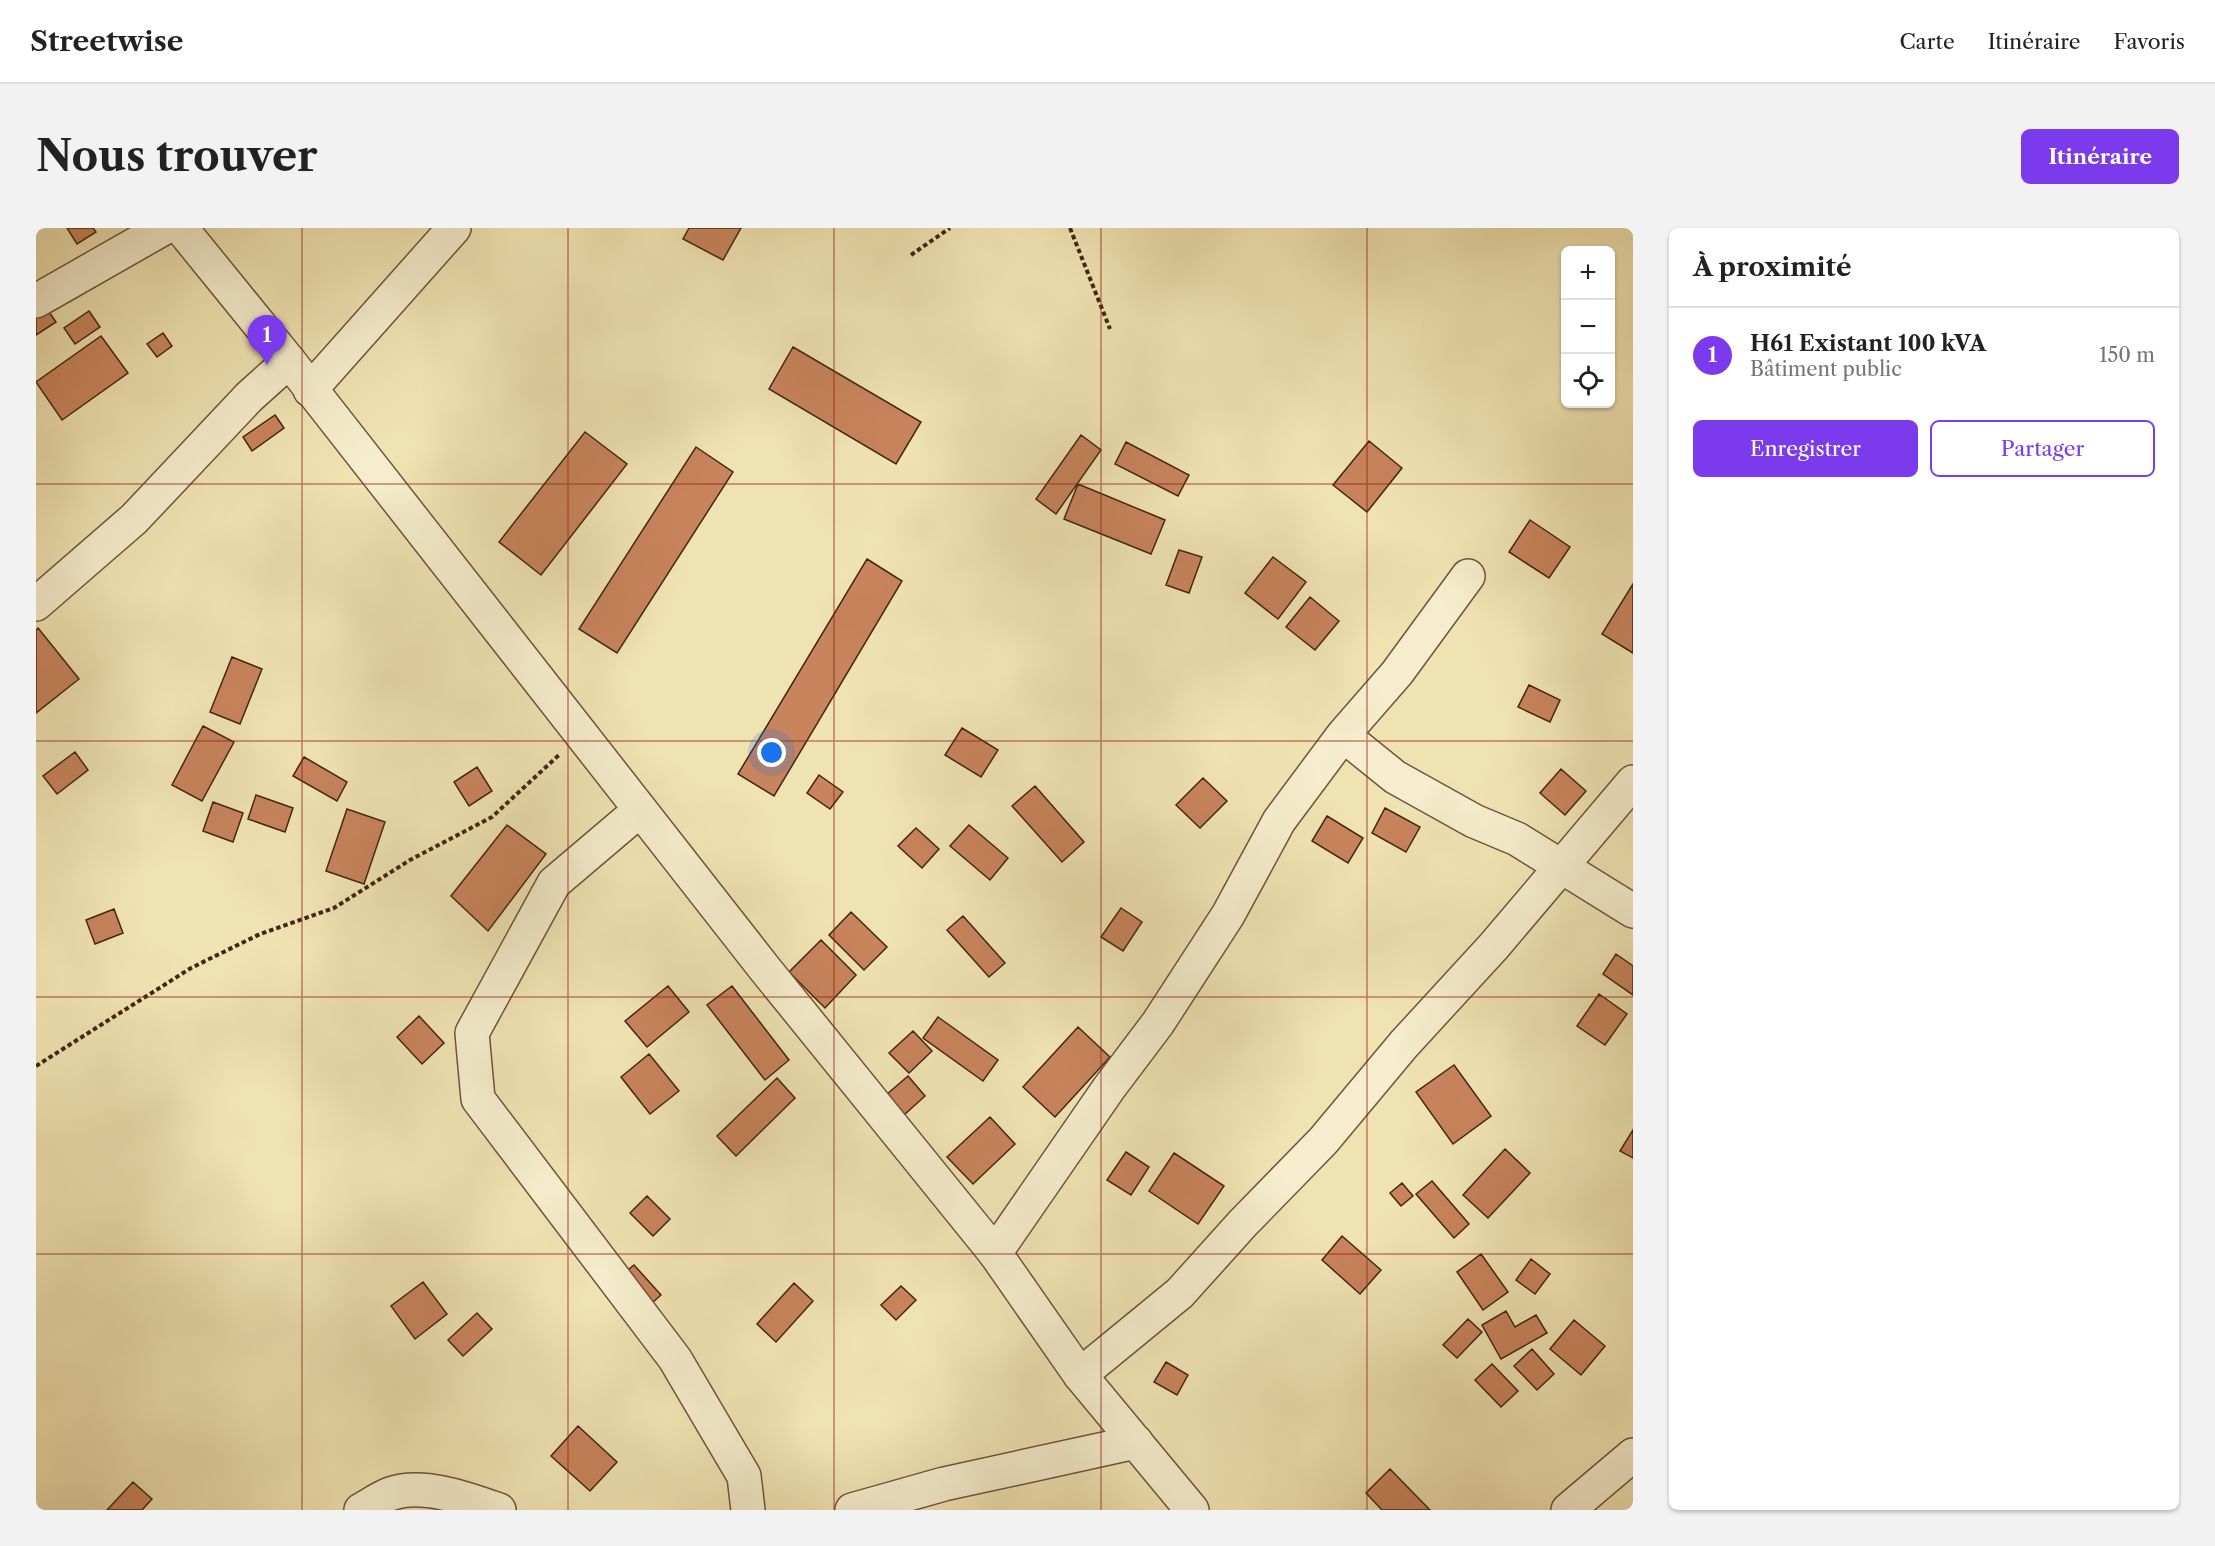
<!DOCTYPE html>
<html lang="fr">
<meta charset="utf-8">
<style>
body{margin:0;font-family:"Libre Caslon Text",serif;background:#f2f2f2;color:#222}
.controls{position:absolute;right:18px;top:18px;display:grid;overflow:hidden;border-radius:9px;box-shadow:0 2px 4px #0004}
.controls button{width:54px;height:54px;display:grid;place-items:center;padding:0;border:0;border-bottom:2px solid #e0e0e0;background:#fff;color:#222;font:30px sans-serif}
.you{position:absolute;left:736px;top:525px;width:21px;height:21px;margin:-15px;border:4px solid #fff;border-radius:50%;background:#1a73e8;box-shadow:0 0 0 9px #1a73e833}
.badge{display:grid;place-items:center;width:39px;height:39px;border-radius:50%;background:#7c3aed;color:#fff;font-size:20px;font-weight:700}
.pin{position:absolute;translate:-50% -50px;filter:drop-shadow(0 2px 3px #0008)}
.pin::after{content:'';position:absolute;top:32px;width:21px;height:18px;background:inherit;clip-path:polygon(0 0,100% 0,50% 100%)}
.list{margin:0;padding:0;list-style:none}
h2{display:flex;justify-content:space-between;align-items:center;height:78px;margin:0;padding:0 24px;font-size:26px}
h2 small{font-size:20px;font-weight:400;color:#767676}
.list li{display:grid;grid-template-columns:39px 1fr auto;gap:18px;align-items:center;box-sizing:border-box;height:96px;padding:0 24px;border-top:2px solid #e0e0e0}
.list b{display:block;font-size:22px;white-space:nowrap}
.list p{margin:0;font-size:20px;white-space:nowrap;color:#767676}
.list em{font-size:20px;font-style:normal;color:#767676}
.actions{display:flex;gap:12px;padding:18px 24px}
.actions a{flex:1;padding:14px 0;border:2px solid #7c3aed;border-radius:9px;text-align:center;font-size:21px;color:#7c3aed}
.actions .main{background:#7c3aed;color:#fff}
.icon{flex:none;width:33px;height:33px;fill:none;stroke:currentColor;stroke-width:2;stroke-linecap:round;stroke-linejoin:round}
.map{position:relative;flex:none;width:1597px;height:1282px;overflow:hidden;border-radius:9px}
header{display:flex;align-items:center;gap:36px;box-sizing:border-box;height:84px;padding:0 30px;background:#fff;border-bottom:2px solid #e0e0e0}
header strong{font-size:28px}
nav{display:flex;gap:33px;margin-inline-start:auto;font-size:21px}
.intro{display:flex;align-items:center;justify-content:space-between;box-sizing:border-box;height:144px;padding:0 36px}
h1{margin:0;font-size:42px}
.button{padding:15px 27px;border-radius:9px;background:#7c3aed;color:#fff;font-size:21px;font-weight:700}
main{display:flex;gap:36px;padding:0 36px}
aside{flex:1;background:#fff;border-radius:9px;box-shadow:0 2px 4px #0004}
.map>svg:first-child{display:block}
.building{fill:#c8845c;stroke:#432513;stroke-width:1.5}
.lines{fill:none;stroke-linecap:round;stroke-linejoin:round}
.minor-casing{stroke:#6e543b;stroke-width:36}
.tertiary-casing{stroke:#6e543b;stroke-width:36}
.path{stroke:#432513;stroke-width:4;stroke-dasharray:4.5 3;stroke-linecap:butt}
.minor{stroke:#f5edcd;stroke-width:33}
.tertiary{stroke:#f5edcd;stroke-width:33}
.grid{fill:none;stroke:#8f2418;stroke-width:1.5;stroke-opacity:0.55}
</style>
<header>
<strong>Streetwise</strong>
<nav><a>Carte</a><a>Itinéraire</a><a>Favoris</a></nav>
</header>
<div class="intro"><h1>Nous trouver</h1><a class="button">Itinéraire</a></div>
<main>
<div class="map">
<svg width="1597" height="1282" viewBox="0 0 1597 1282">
<rect width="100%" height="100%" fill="#f0e3b2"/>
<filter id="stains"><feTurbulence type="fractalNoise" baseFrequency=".00333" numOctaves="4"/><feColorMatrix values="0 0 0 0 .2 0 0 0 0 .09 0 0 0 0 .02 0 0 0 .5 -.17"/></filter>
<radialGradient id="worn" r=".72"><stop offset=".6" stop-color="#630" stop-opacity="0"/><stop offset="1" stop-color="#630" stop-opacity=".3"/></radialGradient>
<path class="building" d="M 31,0 L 57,0 L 60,4 L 41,16 Z
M 653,0 L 705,0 L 687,32 L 647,11 Z
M 11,81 L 20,94 L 0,107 L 0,88 Z
M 53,83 L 64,99 L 39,116 L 28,100 Z
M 127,105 L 136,118 L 121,129 L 111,116 Z
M 65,108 L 92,145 L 26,192 L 0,154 Z
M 757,119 L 885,194 L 860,236 L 733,161 Z
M 239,187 L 248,200 L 216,223 L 207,209 Z
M 549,204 L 591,236 L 505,347 L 463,314 Z
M 1045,207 L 1065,222 L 1020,286 L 1000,271 Z
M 1333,213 L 1366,240 L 1331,284 L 1297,257 Z
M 1090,214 L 1153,247 L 1142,268 L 1079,236 Z
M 660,219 L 697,244 L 581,425 L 543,401 Z
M 1042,256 L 1129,292 L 1115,326 L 1028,291 Z
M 1494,292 L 1534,319 L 1513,350 L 1473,324 Z
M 1143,322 L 1166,329 L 1153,365 L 1130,357 Z
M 1237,329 L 1270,354 L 1242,391 L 1209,365 Z
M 831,331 L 866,353 L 738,568 L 702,546 Z
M 1597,356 L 1597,425 L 1566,406 Z
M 1274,369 L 1303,393 L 1279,422 L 1250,399 Z
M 2,400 L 43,451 L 0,485 L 0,402 Z
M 196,429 L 226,441 L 204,496 L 174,484 Z
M 1493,457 L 1524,472 L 1514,494 L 1482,479 Z
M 167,498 L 198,514 L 166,573 L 136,557 Z
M 926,500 L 962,522 L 945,549 L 909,527 Z
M 39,524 L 52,542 L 21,566 L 7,548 Z
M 268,529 L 311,554 L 301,573 L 257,548 Z
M 441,539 L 456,563 L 433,578 L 418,554 Z
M 1525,541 L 1550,563 L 1529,587 L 1504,565 Z
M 783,547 L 807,564 L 794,581 L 771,565 Z
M 1167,550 L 1191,573 L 1164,600 L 1140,577 Z
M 999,558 L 1048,614 L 1026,634 L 976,578 Z
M 220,567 L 257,580 L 249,604 L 212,591 Z
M 177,574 L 207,585 L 197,614 L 167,603 Z
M 1349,580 L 1384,599 L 1370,624 L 1336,605 Z
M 311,581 L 349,594 L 328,656 L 290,643 Z
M 1291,588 L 1327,610 L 1312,635 L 1276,613 Z
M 471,597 L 510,626 L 452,703 L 415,668 Z
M 933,597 L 972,630 L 954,652 L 914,618 Z
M 880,600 L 903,621 L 886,640 L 862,618 Z
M 1085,680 L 1106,694 L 1087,723 L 1065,709 Z
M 78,681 L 87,705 L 59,716 L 50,692 Z
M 815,684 L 851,719 L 828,742 L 793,707 Z
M 927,688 L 969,735 L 953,749 L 911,702 Z
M 785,712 L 820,747 L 789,780 L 753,744 Z
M 1580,726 L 1597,738 L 1597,767 L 1567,746 Z
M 632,758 L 653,784 L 611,819 L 589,793 Z
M 696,758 L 753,832 L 729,852 L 671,777 Z
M 1563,766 L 1591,786 L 1569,817 L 1541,798 Z
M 383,788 L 408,815 L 386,836 L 361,809 Z
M 902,789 L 962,832 L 947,853 L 887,810 Z
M 1042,799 L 1074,829 L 1019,889 L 987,859 Z
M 877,803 L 896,823 L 873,845 L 853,825 Z
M 613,826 L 643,863 L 614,886 L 585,849 Z
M 1418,837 L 1455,888 L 1417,916 L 1380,864 Z
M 872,848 L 889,868 L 868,887 L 850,867 Z
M 741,850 L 759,870 L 700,928 L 681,908 Z
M 954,889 L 979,916 L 937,956 L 911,929 Z
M 1597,902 L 1597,930 L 1584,923 Z
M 1469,921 L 1494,945 L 1452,990 L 1427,967 Z
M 1090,924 L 1113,939 L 1095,967 L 1071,952 Z
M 1138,925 L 1188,958 L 1162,996 L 1113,963 Z
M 1396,953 L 1433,996 L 1418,1010 L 1380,966 Z
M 1366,955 L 1377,968 L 1365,978 L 1354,965 Z
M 611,968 L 634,991 L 617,1008 L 594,985 Z
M 1306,1008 L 1345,1042 L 1324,1066 L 1286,1032 Z
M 1445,1026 L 1472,1064 L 1447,1082 L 1421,1044 Z
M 1495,1031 L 1514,1046 L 1499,1066 L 1480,1052 Z
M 598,1037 L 625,1067 L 599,1090 L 582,1050 Z
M 387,1054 L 411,1086 L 379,1111 L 355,1078 Z
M 758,1055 L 777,1073 L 740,1114 L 721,1096 Z
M 865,1058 L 880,1072 L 860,1092 L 845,1077 Z
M 1470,1083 L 1479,1099 L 1500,1087 L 1511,1105 L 1465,1131 L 1446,1097 Z
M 441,1085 L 456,1101 L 427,1128 L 412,1112 Z
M 1432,1091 L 1446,1104 L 1421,1130 L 1407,1117 Z
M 1538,1092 L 1569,1118 L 1545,1147 L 1514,1121 Z
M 1496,1121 L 1518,1146 L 1501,1162 L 1478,1138 Z
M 1130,1134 L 1152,1147 L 1141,1167 L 1118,1154 Z
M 1456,1136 L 1482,1163 L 1465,1179 L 1439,1152 Z
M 542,1198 L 581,1234 L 554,1263 L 515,1228 Z
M 1354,1241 L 1394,1282 L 1346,1282 L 1330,1265 Z
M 97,1254 L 116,1271 L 106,1282 L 71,1282 Z"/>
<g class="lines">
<g class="minor-casing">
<path id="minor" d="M 0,73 L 128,0
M 274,162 L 418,0
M 0,376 L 98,291 L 213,169 L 253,133
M 1307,507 L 1359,549 L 1438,593 L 1481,611 L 1597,683
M 604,582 L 518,655 L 436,805 L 442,871 L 639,1131 L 708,1248 L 712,1282
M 959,1025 L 1073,860 L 1122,795 L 1192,687 L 1243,593 L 1307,507 L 1361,445 L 1432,348
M 1044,1147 L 1144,1065 L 1207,995 L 1287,913 L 1368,816 L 1458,718 L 1597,554
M 325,1282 C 334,1277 344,1270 354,1266 C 386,1254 432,1271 463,1282
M 816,1282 L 908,1256 L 1100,1214
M 1532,1282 L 1597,1227"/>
</g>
<g class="tertiary-casing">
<path id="tertiary" d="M 145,0 L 253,133 L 729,741 L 959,1025 L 1044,1147 L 1156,1282"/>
</g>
<path class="path" d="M 1034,0 L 1074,101
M 875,27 L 914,0
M 0,838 L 155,740 L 224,706 L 298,680 L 374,632 L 456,589 L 524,526"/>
<use href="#minor" class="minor"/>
<use href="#tertiary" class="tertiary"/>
</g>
<path class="grid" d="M 266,0 L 266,1282M 532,0 L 532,1282M 798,0 L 798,1282M 1065,0 L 1065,1282M 1331,0 L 1331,1282M 0,256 L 1597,256M 0,513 L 1597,513M 0,769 L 1597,769M 0,1026 L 1597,1026"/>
<rect width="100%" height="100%" filter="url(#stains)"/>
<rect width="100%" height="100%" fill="url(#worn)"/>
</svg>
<div class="controls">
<button>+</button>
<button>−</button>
<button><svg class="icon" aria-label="locate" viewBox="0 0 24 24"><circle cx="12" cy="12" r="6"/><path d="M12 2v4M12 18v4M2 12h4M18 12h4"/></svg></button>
</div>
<div class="you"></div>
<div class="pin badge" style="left:231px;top:137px">1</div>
</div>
<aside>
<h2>À proximité<small></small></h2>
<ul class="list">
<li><span class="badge">1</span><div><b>H61 Existant 100 kVA</b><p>Bâtiment public</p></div><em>150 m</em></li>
</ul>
<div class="actions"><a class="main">Enregistrer</a><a>Partager</a></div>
</aside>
</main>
